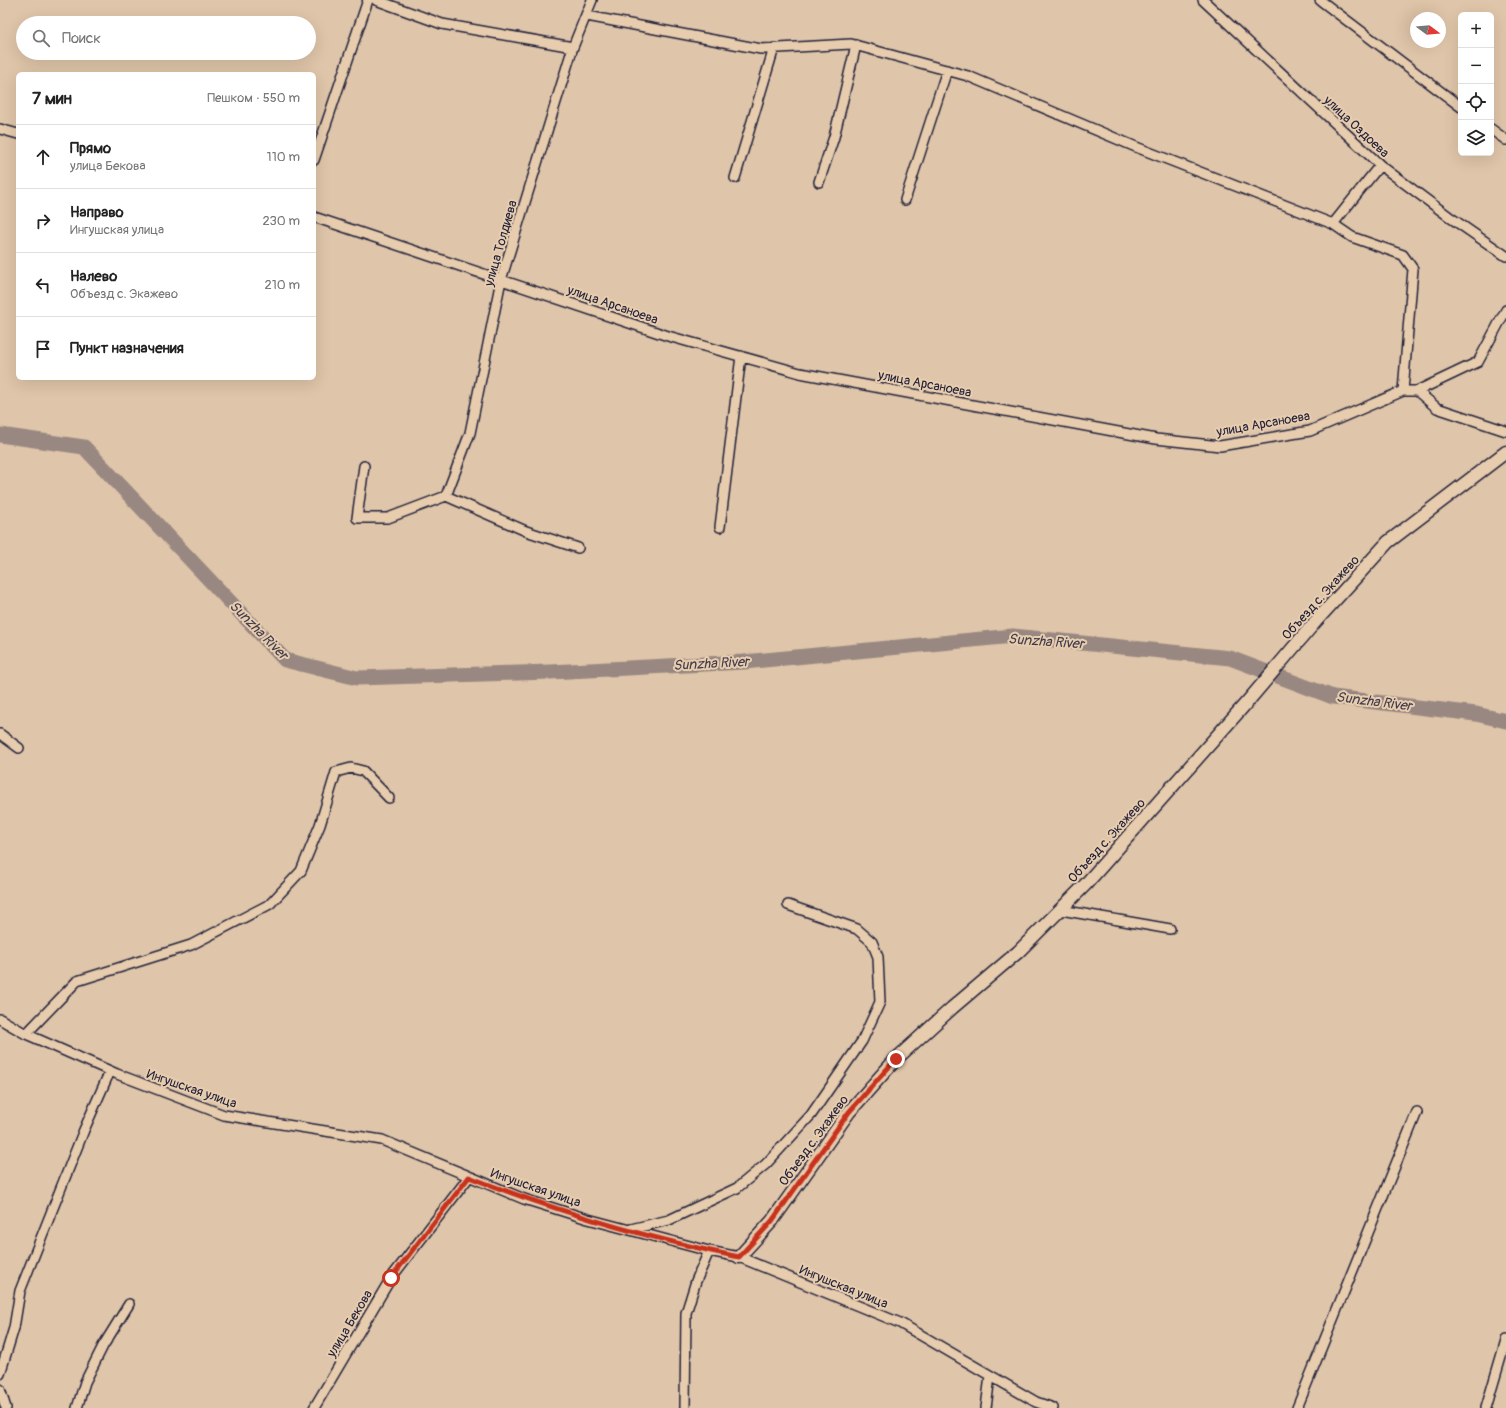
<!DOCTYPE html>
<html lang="ru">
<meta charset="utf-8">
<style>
body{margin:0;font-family:Pangolin,sans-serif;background:#f6f6f6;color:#222}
.controls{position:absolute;right:12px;top:12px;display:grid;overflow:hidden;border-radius:6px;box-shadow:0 4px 16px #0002}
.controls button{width:36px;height:36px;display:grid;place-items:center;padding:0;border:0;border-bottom:1px solid #e0e0e0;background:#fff;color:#222;font:20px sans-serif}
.compass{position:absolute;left:1410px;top:12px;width:36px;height:36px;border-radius:50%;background:#fff;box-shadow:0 4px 16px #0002;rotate:106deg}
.stop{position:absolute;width:12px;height:12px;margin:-9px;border:3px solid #c8321e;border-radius:50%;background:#fff}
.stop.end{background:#c8321e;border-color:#fff;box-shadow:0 1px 4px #0008}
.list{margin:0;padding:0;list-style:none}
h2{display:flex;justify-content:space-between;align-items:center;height:52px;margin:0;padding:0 16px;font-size:17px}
h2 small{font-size:13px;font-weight:400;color:#767676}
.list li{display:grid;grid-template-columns:26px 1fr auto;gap:12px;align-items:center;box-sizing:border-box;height:64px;padding:0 16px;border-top:1px solid #e0e0e0}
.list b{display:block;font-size:15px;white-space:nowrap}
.list p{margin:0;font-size:13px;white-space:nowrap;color:#767676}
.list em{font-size:13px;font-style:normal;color:#767676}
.icon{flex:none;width:22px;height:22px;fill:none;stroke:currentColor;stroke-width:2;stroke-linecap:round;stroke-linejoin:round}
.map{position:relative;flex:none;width:1506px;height:1408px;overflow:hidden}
.search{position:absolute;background:#fff;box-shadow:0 4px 16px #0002;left:16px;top:16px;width:300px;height:44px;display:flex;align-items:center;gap:10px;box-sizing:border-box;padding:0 14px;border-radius:22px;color:#767676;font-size:15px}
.panel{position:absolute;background:#fff;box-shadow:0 4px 16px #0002;left:16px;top:72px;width:300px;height:308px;border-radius:6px}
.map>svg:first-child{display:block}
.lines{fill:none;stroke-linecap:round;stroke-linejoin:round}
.river{stroke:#998882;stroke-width:15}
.minor-casing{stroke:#22223b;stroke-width:12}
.major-casing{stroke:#22223b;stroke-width:15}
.minor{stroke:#e7ccae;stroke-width:9}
.major{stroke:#e7ccae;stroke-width:12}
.route{stroke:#c8321e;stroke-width:5}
.labels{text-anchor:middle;stroke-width:4;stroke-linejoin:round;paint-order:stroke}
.street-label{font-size:13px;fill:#22223b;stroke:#e7ccae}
.water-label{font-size:14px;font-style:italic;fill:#403c4d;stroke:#e7ccae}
</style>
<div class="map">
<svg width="1506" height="1408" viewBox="0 0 1506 1408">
<rect width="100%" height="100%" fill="#dfc5a9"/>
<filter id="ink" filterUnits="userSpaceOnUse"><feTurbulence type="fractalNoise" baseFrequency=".025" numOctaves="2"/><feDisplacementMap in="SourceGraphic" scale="8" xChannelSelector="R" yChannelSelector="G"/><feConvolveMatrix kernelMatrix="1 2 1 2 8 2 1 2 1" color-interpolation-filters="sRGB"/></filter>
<g filter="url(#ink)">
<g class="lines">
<path class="river" d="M 0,435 L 84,447 L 285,660 L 357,678 L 550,672 L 744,662 L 1013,636 L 1230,658 L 1333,697 L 1476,714 L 1506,721"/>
<g class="minor-casing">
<path id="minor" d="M 376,0 L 442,24 L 573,47
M 1203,0 L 1380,165 L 1451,218 L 1506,256
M 1320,0 L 1461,107
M 587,16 L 761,49 L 851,44 L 968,76 L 1136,147 L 1333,224 L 1380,165
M 0,129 L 18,134
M 1491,129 L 1506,140
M 314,160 L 368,0
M 735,178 L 774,48
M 819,182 L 834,137 L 856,45
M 905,200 L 947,70
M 314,217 L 668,336 L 800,373 L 1156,439 L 1220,446 L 1310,431 L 1403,391 L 1417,391 L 1478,362 L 1506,310
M 1333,224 L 1352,237 L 1403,255 L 1413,269 L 1403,391
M 1417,391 L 1437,408 L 1506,431
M 364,466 L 357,518 L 388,518 L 446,496 L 526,531 L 578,548
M 446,496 L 470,433 L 501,280 L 573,47 L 592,0
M 720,527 L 741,356
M 0,734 L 19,748
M 1061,910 L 1170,929
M 0,1019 L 26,1034 L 117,1074 L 224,1115 L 382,1140 L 524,1199 L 588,1219 L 709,1251 L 739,1257 L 900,1323 L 1036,1402 L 1053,1408
M 26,1034 L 77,981 L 191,945 L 270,904 L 301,871 L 320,825 L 336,772 L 351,768 L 363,771 L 389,798
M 631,1229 L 669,1220 L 737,1188 L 766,1164 L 811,1115 L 862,1041 L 880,1002 L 878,957 L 872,942 L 857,929 L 788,905
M 0,1374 L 14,1328 L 20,1291 L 84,1130 L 110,1071
M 0,1389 L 6,1408
M 77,1408 L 85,1382 L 103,1346 L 129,1304
M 314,1408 L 391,1278 L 469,1177
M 685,1408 L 686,1313 L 696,1281 L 709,1251
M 986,1408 L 990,1376
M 1297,1408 L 1417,1112
M 1486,1408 L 1506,1340"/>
</g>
<g class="major-casing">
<path id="major" d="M 739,1257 L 772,1221 L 849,1112 L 896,1059 L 952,1008 L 1018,952 L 1085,885 L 1248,701 L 1316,621 L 1388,542 L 1506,452"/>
</g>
<use href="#minor" class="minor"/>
<use href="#major" class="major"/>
</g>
</g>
<g class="lines" filter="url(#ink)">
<path class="route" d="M 391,1278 L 469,1177 C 556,1211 647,1238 739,1257 L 772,1221 L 849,1112 L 896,1059"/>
</g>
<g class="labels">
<g class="street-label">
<text transform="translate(1357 126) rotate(43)" y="5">улица Оздоева</text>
<text transform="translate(500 243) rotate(-74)" y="5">улица Толдиева</text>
<text transform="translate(613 304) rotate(19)" y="5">улица Арсаноева</text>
<text transform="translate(925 383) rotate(11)" y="5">улица Арсаноева</text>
<text transform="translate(1263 423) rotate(-10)" y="5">улица Арсаноева</text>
<text transform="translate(1320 597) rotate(-48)" y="5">Объезд с. Экажево</text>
<text transform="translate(1106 840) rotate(-48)" y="5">Объезд с. Экажево</text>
<text transform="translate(192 1088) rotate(19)" y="5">Ингушская улица</text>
<text transform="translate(813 1140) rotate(-54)" y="5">Объезд с. Экажево</text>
<text transform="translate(536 1187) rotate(19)" y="5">Ингушская улица</text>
<text transform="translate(844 1286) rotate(22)" y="5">Ингушская улица</text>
<text transform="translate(349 1323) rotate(-59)" y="5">улица Бекова</text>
</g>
<g class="water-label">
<text transform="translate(259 630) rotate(45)" y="5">Sunzha River</text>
<text transform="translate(1046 641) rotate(4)" y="5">Sunzha River</text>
<text transform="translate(711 663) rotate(-3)" y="5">Sunzha River</text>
<text transform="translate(1374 701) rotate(7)" y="5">Sunzha River</text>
</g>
</g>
</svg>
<div class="controls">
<button>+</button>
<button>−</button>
<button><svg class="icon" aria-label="locate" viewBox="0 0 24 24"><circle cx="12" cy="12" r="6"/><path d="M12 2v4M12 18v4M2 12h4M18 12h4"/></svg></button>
<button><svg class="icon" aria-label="layers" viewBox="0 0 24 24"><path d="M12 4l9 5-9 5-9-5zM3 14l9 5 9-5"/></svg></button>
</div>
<svg class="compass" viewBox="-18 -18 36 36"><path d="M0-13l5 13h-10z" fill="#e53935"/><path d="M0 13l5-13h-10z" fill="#767676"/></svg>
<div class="stop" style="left:391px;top:1278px"></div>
<div class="stop end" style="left:896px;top:1059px"></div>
<div class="search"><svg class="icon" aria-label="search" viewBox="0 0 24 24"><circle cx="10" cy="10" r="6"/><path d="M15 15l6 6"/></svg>Поиск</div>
<section class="panel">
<h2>7 мин<small>Пешком · 550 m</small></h2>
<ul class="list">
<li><svg class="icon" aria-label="ahead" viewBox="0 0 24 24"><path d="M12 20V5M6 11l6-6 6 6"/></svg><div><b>Прямо</b><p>улица Бекова</p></div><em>110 m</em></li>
<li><svg class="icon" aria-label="right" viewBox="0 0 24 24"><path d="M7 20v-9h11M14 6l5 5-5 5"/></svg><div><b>Направо</b><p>Ингушская улица</p></div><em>230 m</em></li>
<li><svg class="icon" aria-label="left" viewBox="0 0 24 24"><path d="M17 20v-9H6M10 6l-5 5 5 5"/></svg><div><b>Налево</b><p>Объезд с. Экажево</p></div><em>210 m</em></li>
<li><svg class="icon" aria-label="arrive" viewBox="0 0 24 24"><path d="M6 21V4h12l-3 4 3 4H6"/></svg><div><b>Пункт назначения</b></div></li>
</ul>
</section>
</div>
